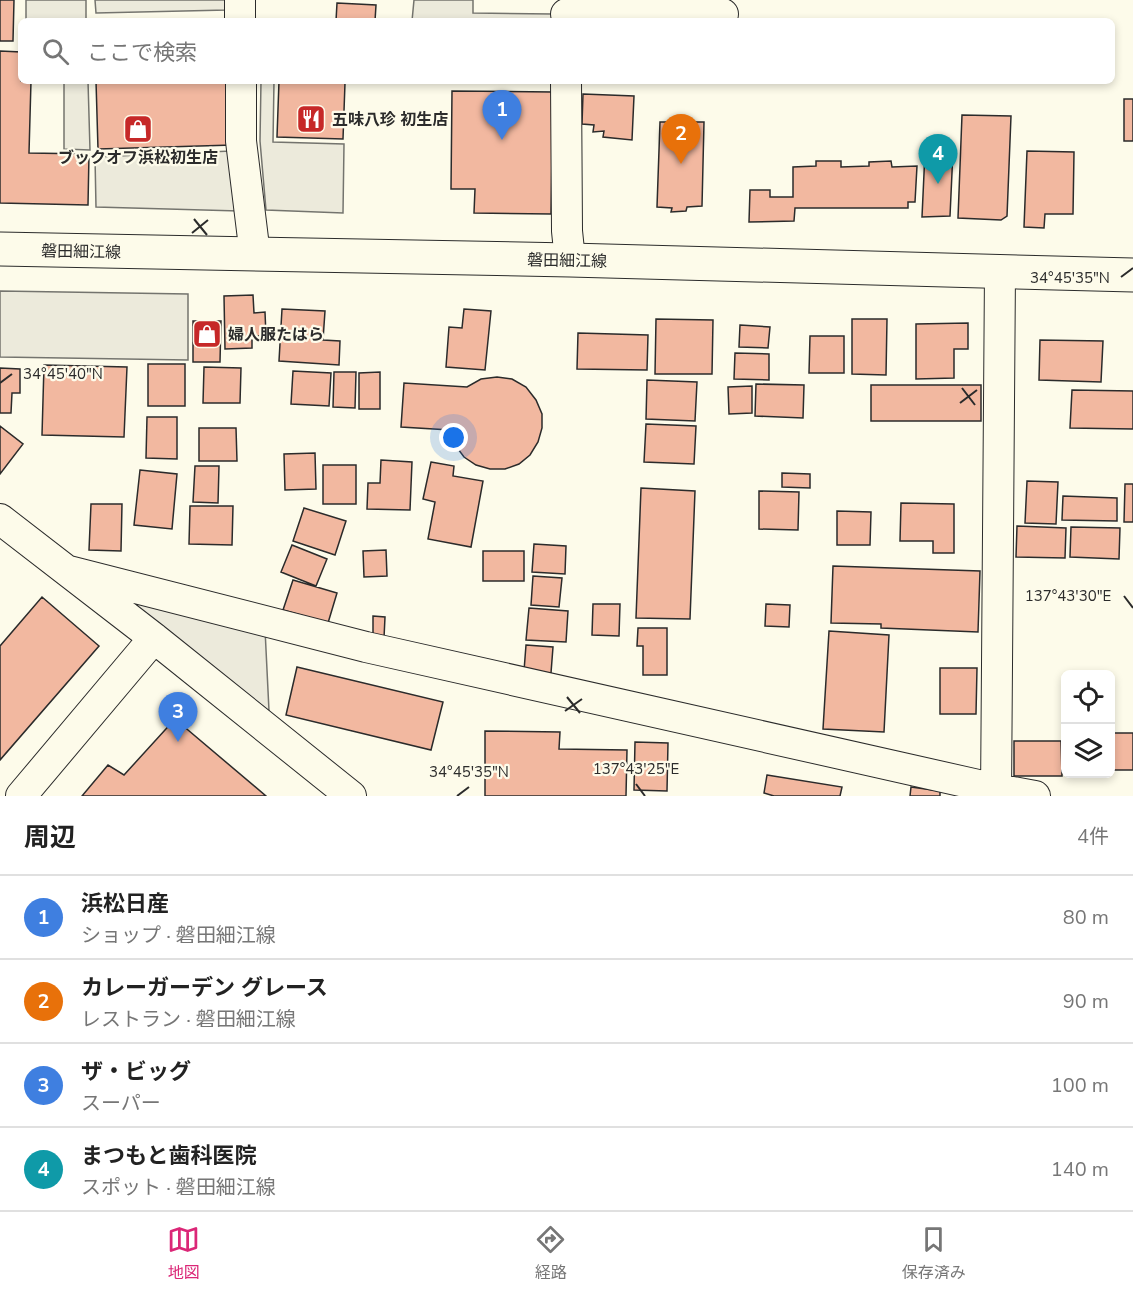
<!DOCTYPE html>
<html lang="ja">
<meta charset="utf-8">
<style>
body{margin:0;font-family:"Nunito Sans","Noto Sans JP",sans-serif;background:#f6f6f6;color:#222}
.controls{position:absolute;right:18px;bottom:18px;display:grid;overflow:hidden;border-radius:9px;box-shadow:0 3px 9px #0003}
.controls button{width:54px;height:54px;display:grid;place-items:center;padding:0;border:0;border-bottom:2px solid #e0e0e0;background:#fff;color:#222;font:30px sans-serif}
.you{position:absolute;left:454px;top:438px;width:21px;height:21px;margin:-15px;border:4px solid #fff;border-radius:50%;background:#1a73e8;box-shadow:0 0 0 9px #1a73e833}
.badge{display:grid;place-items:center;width:39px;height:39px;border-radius:50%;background:#db2777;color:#fff;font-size:20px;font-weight:700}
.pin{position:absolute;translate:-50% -50px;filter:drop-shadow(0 2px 3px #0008)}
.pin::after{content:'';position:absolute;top:32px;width:21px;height:18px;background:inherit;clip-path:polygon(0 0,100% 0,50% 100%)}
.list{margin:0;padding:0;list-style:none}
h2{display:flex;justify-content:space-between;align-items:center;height:78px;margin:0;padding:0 24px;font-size:26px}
h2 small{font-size:20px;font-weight:400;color:#767676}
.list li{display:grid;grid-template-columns:39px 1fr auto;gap:18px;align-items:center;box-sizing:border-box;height:84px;padding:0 24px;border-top:2px solid #e0e0e0}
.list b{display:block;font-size:22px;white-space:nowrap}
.list p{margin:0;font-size:20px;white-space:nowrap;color:#767676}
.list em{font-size:20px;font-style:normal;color:#767676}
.icon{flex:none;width:33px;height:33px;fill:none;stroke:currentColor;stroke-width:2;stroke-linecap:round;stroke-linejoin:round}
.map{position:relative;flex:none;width:1133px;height:796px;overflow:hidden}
.search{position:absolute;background:#fff;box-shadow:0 3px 9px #0003;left:18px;right:18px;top:18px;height:66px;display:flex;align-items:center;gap:15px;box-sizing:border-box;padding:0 21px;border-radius:9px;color:#767676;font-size:22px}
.sheet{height:414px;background:#fff}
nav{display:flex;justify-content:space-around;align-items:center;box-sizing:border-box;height:84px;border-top:2px solid #e0e0e0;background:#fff;font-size:16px;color:#767676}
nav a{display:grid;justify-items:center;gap:3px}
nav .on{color:#db2777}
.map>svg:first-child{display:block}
.parking{fill:#eceadb;stroke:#74746e;stroke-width:1.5}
.building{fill:#f2b8a0;stroke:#2b2b2b;stroke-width:1.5}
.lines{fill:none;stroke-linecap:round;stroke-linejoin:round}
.minor-casing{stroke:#2b2b2b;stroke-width:32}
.major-casing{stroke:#2b2b2b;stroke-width:35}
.minor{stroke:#fdfbea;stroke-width:30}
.major{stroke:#fdfbea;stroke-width:33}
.ticks{fill:none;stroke:#2b2b2b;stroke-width:2}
.labels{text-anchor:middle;stroke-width:4.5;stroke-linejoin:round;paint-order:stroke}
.poi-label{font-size:16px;font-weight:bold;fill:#2b2b2b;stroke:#fdfbea;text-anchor:start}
.street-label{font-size:16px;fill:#2b2b2b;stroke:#fdfbea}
.ticks-label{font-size:15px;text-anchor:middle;fill:#2b2b2b;stroke:#fdfbea;stroke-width:4.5;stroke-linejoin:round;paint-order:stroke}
</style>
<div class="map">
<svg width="1133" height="796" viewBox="0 0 1133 796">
<rect width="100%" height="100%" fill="#fdfbea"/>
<path class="parking" d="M 26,0 L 86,0 L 86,21 L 26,21 Z
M 95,0 L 227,0 L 227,10 L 96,13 Z
M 414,0 L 473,0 L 473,13 L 552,14 L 552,21 L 412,21 Z
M 64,81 L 88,81 L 90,150 L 64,149 Z
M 261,81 L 274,81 L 273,142 L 344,144 L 343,213 L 266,210 L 260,141 Z
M 231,151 L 239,211 L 96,207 L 95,157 Z
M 0,291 L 188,294 L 188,360 L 0,357 Z
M 120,596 L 265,629 L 269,711 Z"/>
<path class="building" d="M 0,0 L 14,0 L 13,41 L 0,41 Z
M 337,3 L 376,5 L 375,21 L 336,21 Z
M 0,51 L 21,52 L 21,81 L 31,81 L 29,153 L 89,154 L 88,205 L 0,203 Z
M 96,81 L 232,81 L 233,145 L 98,149 Z
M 279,81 L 345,83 L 343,139 L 277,137 Z
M 452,91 L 553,92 L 551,214 L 474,213 L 475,189 L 451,189 Z
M 583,94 L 634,96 L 632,140 L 603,137 L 604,131 L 593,132 L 594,125 L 582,124 Z
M 1124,99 L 1133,99 L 1133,141 L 1124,141 Z
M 962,115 L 1011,116 L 1007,216 L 1001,220 L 958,218 Z
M 660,122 L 704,122 L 702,206 L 687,207 L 686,211 L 671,212 L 672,208 L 657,207 Z
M 953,151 L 950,216 L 922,217 L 925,152 Z
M 1027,151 L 1074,152 L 1073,214 L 1045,214 L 1044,228 L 1024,227 Z
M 816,161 L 841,161 L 841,167 L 869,166 L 869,162 L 891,161 L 892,167 L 917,166 L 915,202 L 908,202 L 908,208 L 795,208 L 794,221 L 749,222 L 750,190 L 770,190 L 770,197 L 793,197 L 793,167 L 816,166 Z
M 253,295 L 254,313 L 265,312 L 266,336 L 252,336 L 252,348 L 225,349 L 224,296 Z
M 282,309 L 325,311 L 323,340 L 340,341 L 339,365 L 279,361 Z
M 464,309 L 491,311 L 485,370 L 446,367 L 449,327 L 462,328 Z
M 656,319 L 713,320 L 712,374 L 655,374 Z
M 852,319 L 887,319 L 886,375 L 852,374 Z
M 193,321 L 221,321 L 220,362 L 193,362 Z
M 968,323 L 968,349 L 954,349 L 954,378 L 916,379 L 916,324 Z
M 740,325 L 770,327 L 768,348 L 739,347 Z
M 578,333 L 648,335 L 647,370 L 577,369 Z
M 810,336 L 844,336 L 844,373 L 809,373 Z
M 1040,340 L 1103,341 L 1101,382 L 1039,380 Z
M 735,353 L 769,354 L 769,380 L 734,379 Z
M 148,364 L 185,364 L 185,406 L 148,406 Z
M 44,365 L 127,367 L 124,437 L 42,435 Z
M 204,367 L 241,368 L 240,403 L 203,403 Z
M 0,368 L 20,369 L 20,393 L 12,393 L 11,413 L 0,413 Z
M 293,371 L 331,373 L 329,406 L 291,404 Z
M 334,372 L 356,372 L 355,408 L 333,407 Z
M 380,372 L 380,409 L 359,409 L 359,373 Z
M 497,377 L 512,379 L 526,387 L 536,400 L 542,414 L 542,428 L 538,442 L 530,455 L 519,464 L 505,469 L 490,469 L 476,465 L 464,457 L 455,445 L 450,430 L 401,427 L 404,383 L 467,387 L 481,379 Z
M 647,380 L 697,382 L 695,421 L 646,419 Z
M 756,384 L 804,385 L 803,418 L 755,416 Z
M 871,385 L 981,385 L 981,421 L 871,421 Z
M 752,386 L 752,413 L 729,414 L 728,387 Z
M 1072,390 L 1133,391 L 1133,429 L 1070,428 Z
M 147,417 L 177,417 L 177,459 L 146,458 Z
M 646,424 L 696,426 L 694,464 L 644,462 Z
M 0,426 L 23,444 L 0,474 Z
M 199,428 L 236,428 L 237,461 L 199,461 Z
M 315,453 L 316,489 L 285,490 L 284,454 Z
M 381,460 L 412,462 L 410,510 L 367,509 L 368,483 L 380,483 Z
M 431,462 L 454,466 L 453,476 L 483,481 L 471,547 L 428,539 L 435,502 L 423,499 Z
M 323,465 L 356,465 L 356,504 L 323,504 Z
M 195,466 L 219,466 L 218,503 L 193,502 Z
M 140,470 L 177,474 L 172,529 L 134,525 Z
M 782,473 L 810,474 L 810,488 L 782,487 Z
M 1027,481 L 1058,482 L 1056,524 L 1025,523 Z
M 1125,484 L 1133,484 L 1133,522 L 1124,522 Z
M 641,488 L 695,491 L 690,619 L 636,618 Z
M 759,491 L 799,492 L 798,530 L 759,529 Z
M 1063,496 L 1117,498 L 1117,521 L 1062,520 Z
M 901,503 L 954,504 L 954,553 L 933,553 L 933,541 L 900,541 Z
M 91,504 L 122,504 L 121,551 L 89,550 Z
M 190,506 L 233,506 L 232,545 L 189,544 Z
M 304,508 L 346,521 L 335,555 L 293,541 Z
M 837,511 L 871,512 L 870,545 L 837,545 Z
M 1017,526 L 1066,528 L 1065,558 L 1016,557 Z
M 1071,527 L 1120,528 L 1119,559 L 1070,557 Z
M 534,544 L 566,546 L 565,574 L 532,572 Z
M 292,545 L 327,559 L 316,586 L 281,572 Z
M 386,550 L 387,576 L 364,577 L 363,551 Z
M 483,551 L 524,551 L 524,581 L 483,581 Z
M 833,566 L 980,571 L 978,632 L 881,628 L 881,624 L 831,623 Z
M 533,576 L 562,578 L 559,607 L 531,605 Z
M 293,580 L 337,593 L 328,623 L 283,610 Z
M 42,597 L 99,646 L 0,760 L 0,646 Z
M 593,604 L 620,604 L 619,636 L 592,635 Z
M 766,604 L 790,605 L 789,627 L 765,626 Z
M 529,608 L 568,611 L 566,642 L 526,640 Z
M 373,616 L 385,617 L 384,638 L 373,637 Z
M 638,628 L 667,628 L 667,675 L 643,675 L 643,646 L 637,646 Z
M 829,631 L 889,635 L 884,732 L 823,729 Z
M 526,645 L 553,647 L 551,673 L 524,671 Z
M 297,667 L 443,702 L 431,750 L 286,715 Z
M 940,668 L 977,668 L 976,714 L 940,714 Z
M 175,719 L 266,796 L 82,796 L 108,765 L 124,775 Z
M 485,731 L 560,732 L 559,749 L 627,750 L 626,796 L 485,796 Z
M 1110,733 L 1133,733 L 1133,770 L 1110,770 Z
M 1014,741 L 1061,741 L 1062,776 L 1014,776 Z
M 635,742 L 668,743 L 667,791 L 634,790 Z
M 767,775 L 842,787 L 840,796 L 774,796 L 764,793 Z
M 911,787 L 940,791 L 940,796 L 910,796 Z"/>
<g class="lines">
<g class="minor-casing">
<path id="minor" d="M 240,0 L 240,21
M 566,14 L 723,14
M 241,81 L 241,141 L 255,255
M 566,81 L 567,231 L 570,260
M 0,519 L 154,638 L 351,796
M 69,571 L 366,647 L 996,789 L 1035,796
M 21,796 L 154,638
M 996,796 L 1000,271"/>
</g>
<g class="major-casing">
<path id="major" d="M 0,249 L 570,260 L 1133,275"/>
</g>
<use href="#minor" class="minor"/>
<use href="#major" class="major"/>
</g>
<path class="ticks" d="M 194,219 L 207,235M 192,233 L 208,220M 1121,277 L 1133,268M 0,383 L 12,374M 962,388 L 975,405M 960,403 L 977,390M 1124,596 L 1133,608M 567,697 L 580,713M 565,711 L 582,699M 636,784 L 645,796M 457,796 L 469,787"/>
<defs>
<g id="restaurant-square" transform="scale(1.5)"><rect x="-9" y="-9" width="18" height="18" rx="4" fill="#c62828" stroke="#fdfbea"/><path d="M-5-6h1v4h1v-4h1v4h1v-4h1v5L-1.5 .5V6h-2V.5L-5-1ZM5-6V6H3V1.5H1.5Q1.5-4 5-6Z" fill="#fff"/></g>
<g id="shop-square" transform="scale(1.5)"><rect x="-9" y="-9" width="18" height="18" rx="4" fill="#c62828" stroke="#fdfbea"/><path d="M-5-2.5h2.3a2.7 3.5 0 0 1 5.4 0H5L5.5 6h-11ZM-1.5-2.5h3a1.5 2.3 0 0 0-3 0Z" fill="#fff"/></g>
</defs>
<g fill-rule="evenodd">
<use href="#restaurant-square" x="311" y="119"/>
<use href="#shop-square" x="138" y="129"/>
<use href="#shop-square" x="207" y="334"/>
</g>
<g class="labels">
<g class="poi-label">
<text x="332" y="125">五味八珍 初生店</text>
<text x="138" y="163" text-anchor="middle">ブックオフ浜松初生店</text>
<text x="228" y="340">婦人服たはら</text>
</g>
<g class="street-label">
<text transform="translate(81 251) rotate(1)" y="6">磐田細江線</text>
<text transform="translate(567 260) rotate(1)" y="6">磐田細江線</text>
</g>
</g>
<g class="ticks-label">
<text x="1070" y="283">34°45'35"N</text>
<text x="63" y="379">34°45'40"N</text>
<text x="1068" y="601">137°43'30"E</text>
<text x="636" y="774">137°43'25"E</text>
<text x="469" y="777">34°45'35"N</text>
</g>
</svg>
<div class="controls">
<button><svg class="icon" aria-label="locate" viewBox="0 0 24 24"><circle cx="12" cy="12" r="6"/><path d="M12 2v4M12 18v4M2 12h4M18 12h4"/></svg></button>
<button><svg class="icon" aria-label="layers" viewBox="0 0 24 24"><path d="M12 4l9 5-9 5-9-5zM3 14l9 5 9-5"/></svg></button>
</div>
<div class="you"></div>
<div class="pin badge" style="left:502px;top:140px;background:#3f7fe0">1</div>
<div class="pin badge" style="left:681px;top:164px;background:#e8710a">2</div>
<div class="pin badge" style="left:178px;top:742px;background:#3f7fe0">3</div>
<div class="pin badge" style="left:938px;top:184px;background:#0f9aa8">4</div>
<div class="search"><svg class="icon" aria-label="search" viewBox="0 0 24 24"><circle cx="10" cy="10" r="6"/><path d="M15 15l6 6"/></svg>ここで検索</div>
</div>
<section class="sheet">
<h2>周辺<small>4件</small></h2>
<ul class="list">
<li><span class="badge" style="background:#3f7fe0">1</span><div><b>浜松日産</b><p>ショップ · 磐田細江線</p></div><em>80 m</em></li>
<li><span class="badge" style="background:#e8710a">2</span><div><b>カレーガーデン グレース</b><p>レストラン · 磐田細江線</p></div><em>90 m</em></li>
<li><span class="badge" style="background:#3f7fe0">3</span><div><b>ザ・ビッグ</b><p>スーパー</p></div><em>100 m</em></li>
<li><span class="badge" style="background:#0f9aa8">4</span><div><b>まつもと歯科医院</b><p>スポット · 磐田細江線</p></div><em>140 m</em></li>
</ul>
</section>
<nav>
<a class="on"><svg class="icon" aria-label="map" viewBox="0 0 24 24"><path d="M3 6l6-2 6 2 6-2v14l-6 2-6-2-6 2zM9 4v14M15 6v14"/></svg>地図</a>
<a><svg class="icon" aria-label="directions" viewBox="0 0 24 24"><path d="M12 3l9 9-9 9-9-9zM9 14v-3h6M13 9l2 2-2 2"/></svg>経路</a>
<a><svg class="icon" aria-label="saved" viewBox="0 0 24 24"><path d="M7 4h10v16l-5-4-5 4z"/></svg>保存済み</a>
</nav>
